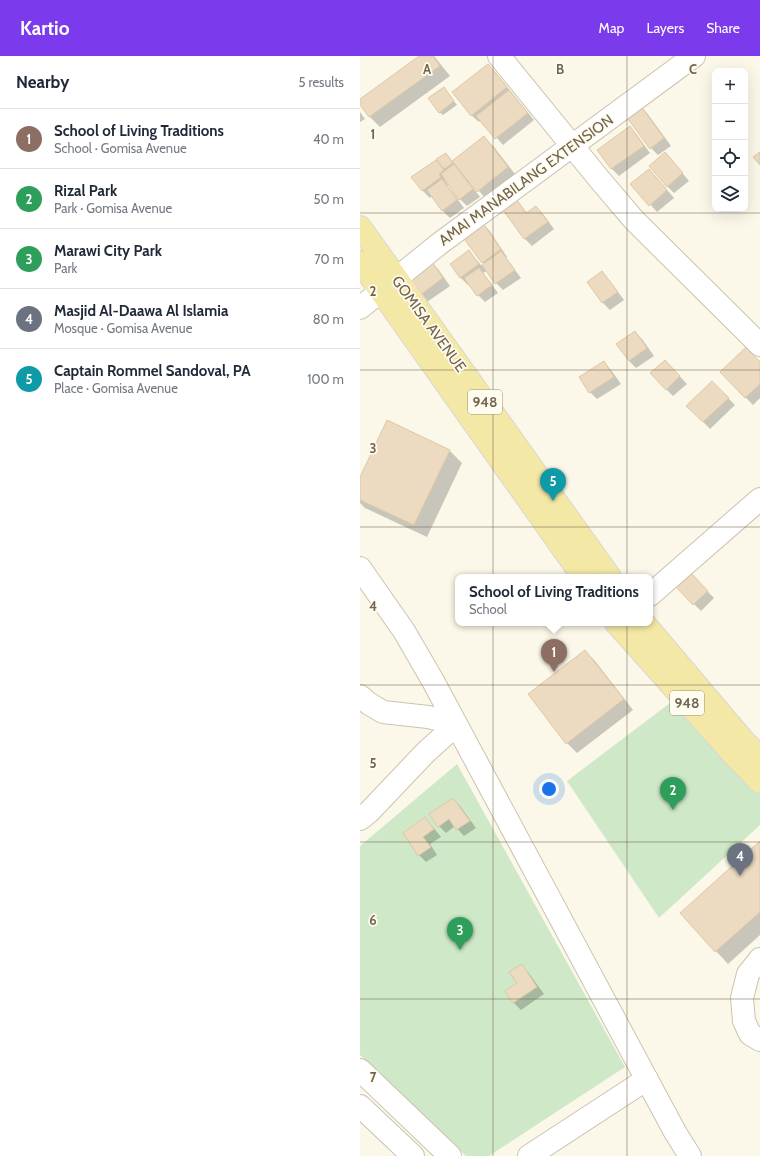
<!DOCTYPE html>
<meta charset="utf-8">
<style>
body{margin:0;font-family:Cabin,sans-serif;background:#f6f6f7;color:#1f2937}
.controls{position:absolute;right:12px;top:12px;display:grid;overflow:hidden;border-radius:8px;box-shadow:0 4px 16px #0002}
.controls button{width:36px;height:36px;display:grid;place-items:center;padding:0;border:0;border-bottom:1px solid #e0e1e3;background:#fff;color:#1f2937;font:20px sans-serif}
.you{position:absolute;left:189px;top:733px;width:14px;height:14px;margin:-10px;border:3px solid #fff;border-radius:50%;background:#1a73e8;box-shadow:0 0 0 6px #1a73e833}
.badge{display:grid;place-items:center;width:26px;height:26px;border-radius:50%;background:#7c3aed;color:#fff;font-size:13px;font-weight:700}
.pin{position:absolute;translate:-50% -33px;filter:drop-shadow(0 1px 2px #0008)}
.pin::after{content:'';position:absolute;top:21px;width:14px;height:12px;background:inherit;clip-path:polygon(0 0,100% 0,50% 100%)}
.popup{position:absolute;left:95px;top:518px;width:198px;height:52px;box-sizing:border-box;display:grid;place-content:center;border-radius:8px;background:#fff;filter:drop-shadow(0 1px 3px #0005);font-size:13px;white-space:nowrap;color:#747a83}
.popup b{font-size:15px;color:#1f2937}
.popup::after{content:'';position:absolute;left:50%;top:100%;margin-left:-8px;border:8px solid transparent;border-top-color:#fff}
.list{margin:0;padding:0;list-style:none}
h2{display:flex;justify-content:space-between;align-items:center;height:52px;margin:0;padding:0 16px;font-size:17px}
h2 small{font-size:13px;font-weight:400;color:#747a83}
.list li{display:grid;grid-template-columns:26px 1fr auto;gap:12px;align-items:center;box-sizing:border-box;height:60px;padding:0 16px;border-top:1px solid #e0e1e3}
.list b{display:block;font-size:15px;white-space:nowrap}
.list p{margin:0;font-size:13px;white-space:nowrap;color:#747a83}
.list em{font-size:13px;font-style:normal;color:#747a83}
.icon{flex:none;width:22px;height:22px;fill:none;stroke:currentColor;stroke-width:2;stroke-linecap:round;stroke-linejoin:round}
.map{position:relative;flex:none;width:400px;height:1100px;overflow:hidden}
header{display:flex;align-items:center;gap:24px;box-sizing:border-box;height:56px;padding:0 20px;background:#7c3aed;color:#fff}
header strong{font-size:19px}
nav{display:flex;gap:22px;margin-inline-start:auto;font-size:14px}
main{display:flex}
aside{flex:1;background:#fff}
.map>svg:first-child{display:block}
.green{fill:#cee8c8}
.shadow{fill:#0003}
.building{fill:#ecdbc1;stroke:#dfc8a4}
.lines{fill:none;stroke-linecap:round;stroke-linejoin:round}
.minor-casing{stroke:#ccc3af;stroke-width:24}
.major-casing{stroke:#dbd7d1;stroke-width:24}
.minor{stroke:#fff;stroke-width:22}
.major{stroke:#f4e8a7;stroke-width:22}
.grid{fill:none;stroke:#73644e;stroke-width:1;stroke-opacity:0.55}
.labels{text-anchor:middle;stroke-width:3.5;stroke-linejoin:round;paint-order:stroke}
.shield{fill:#fefbef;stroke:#9d917e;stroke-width:1}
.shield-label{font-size:14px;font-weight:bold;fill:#73644e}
.street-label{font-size:15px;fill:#73644e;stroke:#fefbef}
.grid-label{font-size:13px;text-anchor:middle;font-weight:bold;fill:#73644e;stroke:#fefbef;stroke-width:3.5;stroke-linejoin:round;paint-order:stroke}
</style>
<header>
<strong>Kartio</strong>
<nav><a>Map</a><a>Layers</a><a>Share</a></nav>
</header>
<main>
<aside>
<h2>Nearby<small>5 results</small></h2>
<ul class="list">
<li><span class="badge" style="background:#8d6e63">1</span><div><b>School of Living Traditions</b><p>School · Gomisa Avenue</p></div><em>40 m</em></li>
<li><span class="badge" style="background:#2e9e5b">2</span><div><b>Rizal Park</b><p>Park · Gomisa Avenue</p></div><em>50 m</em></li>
<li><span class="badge" style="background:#2e9e5b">3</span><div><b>Marawi City Park</b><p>Park</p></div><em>70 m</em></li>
<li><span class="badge" style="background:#6b7280">4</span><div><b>Masjid Al-Daawa Al Islamia</b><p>Mosque · Gomisa Avenue</p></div><em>80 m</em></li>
<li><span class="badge" style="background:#0f9aa8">5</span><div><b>Captain Rommel Sandoval, PA</b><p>Place · Gomisa Avenue</p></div><em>100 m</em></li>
</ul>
</aside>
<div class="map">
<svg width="400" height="1100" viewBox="0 0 400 1100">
<rect width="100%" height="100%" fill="#fbf8e9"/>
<path class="green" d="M 314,644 L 400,738 L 400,769 L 299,862 L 207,725 Z
M 97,708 L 265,1011 L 129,1100 L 106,1100 L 0,999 L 0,790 Z"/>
<path class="shadow" d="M 60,0 L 74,0 L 90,20 L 20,71 L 10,61 L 0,47 L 0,44 Z
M 128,9 L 135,16 L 174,64 L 143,89 L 121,64 L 119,66 L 111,59 Z
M 87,36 L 97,49 L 83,59 L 79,56 Z
M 280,50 L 287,57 L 311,90 L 298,99 L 291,92 Z
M 0,56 L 5,63 L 0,66 Z
M 270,72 L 277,79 L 290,97 L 259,120 L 252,113 L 238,94 Z
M 123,81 L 134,91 L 158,122 L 128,145 L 111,126 L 109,127 L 120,141 L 107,150 L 100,143 L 87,124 L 85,125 L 88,129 L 87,129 L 104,152 L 90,162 L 83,155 L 72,140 L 70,142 L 63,135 L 53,121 L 76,105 L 82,111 L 86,98 L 93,106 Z
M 312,105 L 329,125 L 314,137 L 307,130 Z
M 296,121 L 314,142 L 297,156 L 272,128 Z
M 157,145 L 168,158 L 176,151 L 183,158 L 194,173 L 172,190 L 165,183 L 144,154 Z
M 122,167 L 129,174 L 147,201 L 146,202 L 161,222 L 143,234 L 136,227 L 127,215 L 123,217 L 138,237 L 125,246 L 118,239 L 109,228 L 108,229 L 101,222 L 91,208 L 109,196 L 122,210 L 125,208 L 122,206 Z
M 70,206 L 78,213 L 90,230 L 67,246 L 60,239 Z
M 242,216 L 249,224 L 264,244 L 250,254 L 243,247 L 229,226 Z
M 275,276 L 282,283 L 294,300 L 276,312 L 269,305 L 258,289 Z
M 244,306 L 251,314 L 261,328 L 237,343 L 230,336 Z
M 400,307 L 400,342 L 393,349 L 361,316 Z
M 312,312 L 327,328 L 313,340 L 306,333 Z
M 352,326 L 375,349 L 350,373 L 328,350 Z
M 89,394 L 102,407 L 67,481 L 5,452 L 0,447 L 0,423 Z
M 331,519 L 354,542 L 341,555 L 317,531 Z
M 225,595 L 235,605 L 273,654 L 217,697 L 207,687 Z
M 93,743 L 100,750 L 116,772 L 104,780 L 95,770 L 86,777 L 79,770 Z
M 65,762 L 72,770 L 81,781 L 70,788 L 77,799 L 66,806 L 59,799 L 44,777 Z
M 400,786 L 400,879 L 368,908 L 321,857 Z
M 161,909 L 168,916 L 184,938 L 161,954 L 154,947 L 146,935 L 158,927 Z"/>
<path class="building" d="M 59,0 L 73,0 L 80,10 L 9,61 L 0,49 L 0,43 Z
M 128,8 L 147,31 L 111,60 L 92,36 Z
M 84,31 L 94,45 L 79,57 L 68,42 Z
M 149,34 L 168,57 L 135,83 L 116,60 Z
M 280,49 L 304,82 L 290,93 L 265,59 Z
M 270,70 L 284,90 L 251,113 L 237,94 Z
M 124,80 L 148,111 L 117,136 L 92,105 Z
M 305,96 L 323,117 L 307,131 L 289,110 Z
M 400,96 L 400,109 L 393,101 Z
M 86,97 L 93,107 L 84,113 L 76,103 Z
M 76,104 L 84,114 L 79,118 L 81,121 L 62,135 L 51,121 Z
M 94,108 L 113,133 L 99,144 L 81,118 Z
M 289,113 L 307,134 L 289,150 L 270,128 Z
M 82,123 L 97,144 L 82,155 L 67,134 Z
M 157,144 L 166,157 L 176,150 L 188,166 L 164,183 L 143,154 Z
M 122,166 L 141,193 L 122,207 L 102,180 Z
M 109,194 L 119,208 L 100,222 L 90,208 Z
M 141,195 L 155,214 L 135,228 L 122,209 Z
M 71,204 L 83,222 L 59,240 L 46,221 Z
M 119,212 L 132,229 L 117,240 L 104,222 Z
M 242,215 L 258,236 L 242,247 L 227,226 Z
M 275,275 L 287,292 L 269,305 L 256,288 Z
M 386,291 L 400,306 L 400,328 L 385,342 L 360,316 Z
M 305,304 L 320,320 L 306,334 L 290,317 Z
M 244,305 L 254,321 L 229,337 L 219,321 Z
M 352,325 L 369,342 L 343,366 L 326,350 Z
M 27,364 L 90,394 L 54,469 L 0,444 L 0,421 Z
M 331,517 L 348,535 L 333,549 L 316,531 Z
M 225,594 L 264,643 L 206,688 L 168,638 Z
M 93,742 L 110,765 L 96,774 L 89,763 L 78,771 L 69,758 Z
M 65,761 L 74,773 L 63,781 L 71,791 L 58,800 L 43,777 Z
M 400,785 L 400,856 L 355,896 L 320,857 Z
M 162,908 L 177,931 L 153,947 L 145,935 L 157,927 L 149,916 Z"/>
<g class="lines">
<g class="minor-casing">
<path id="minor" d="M 139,0 L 240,124 L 274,164 L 400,289
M 0,252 L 79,188 L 334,0
M 0,512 L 44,575 L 73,625 L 315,1076 L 330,1100
M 290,539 L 400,443
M 0,640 L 8,647 L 23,656 L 68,661 L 81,664 L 96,669 L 66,696 L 9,756 L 0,763
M 400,903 L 388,918 L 382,942 L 384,965 L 390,978 L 400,984
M 0,1014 L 90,1100
M 0,1050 L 53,1100
M 169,1100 L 287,1023"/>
</g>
<g class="major-casing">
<path id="major" d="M 0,171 L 250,521
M 0,206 L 223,521
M 256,567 L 372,697 L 400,726
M 284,567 L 384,685 L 400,701"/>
</g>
<use href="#minor" class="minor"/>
<use href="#major" class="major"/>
</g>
<path class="grid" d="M 133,0 L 133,1100M 267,0 L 267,1100M 0,157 L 400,157M 0,314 L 400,314M 0,471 L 400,471M 0,629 L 400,629M 0,786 L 400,786M 0,943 L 400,943"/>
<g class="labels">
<g class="shield">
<rect x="108" y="334" width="34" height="24" rx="3"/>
<rect x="310" y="635" width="34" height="24" rx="3"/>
</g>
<g class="shield-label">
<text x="125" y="351">948</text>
<text x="327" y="652">948</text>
</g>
<g class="street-label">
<text transform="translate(166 124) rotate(-36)" y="5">AMAI MANABILANG EXTENSION</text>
<text transform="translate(69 268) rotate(54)" y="5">GOMISA AVENUE</text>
</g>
</g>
<g class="grid-label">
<text x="67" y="18">A</text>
<text x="200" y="18">B</text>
<text x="333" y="18">C</text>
<text x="13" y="83">1</text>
<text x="13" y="240">2</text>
<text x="13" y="397">3</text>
<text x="13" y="555">4</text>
<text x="13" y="712">5</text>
<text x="13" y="869">6</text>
<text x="13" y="1026">7</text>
</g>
</svg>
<div class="controls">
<button>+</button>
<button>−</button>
<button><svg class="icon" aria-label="locate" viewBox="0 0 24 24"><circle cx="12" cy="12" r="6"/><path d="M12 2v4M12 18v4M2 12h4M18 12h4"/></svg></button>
<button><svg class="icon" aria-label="layers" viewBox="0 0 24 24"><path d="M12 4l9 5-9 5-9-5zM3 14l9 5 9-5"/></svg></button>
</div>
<div class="you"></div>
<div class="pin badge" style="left:194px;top:616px;background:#8d6e63">1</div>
<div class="popup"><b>School of Living Traditions</b>School</div>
<div class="pin badge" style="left:313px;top:754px;background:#2e9e5b">2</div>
<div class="pin badge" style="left:100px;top:894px;background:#2e9e5b">3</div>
<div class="pin badge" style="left:380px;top:820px;background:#6b7280">4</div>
<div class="pin badge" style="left:193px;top:445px;background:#0f9aa8">5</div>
</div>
</main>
